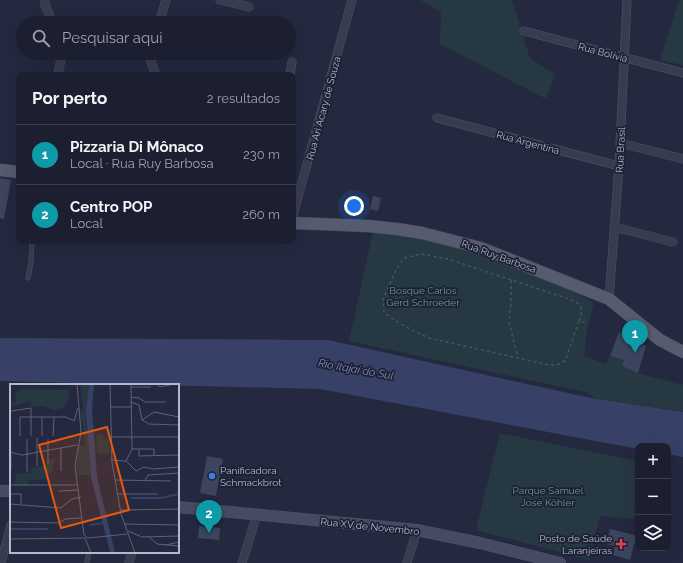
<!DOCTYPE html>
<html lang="pt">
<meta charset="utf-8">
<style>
body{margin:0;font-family:Raleway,sans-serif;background:#282c3c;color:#f1f3f6}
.controls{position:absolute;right:12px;bottom:12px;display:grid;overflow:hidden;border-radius:8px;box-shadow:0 4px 16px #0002}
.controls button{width:36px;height:36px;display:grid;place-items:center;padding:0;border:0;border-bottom:1px solid #393d4c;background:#1b1f30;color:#f1f3f6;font:20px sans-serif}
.you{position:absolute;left:354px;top:206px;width:14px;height:14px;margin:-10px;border:3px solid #fff;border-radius:50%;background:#1a73e8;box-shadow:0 0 0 6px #1a73e833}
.badge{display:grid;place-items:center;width:26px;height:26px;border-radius:50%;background:#889bfc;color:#fff;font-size:13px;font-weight:700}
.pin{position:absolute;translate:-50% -33px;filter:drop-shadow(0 1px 2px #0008)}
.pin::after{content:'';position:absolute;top:21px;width:14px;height:12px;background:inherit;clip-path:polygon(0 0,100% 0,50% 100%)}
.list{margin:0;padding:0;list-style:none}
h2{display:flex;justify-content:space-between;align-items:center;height:52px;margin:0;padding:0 16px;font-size:17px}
h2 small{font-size:13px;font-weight:400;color:#a0a2ab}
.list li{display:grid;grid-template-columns:26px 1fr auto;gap:12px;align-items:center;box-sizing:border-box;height:60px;padding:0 16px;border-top:1px solid #393d4c}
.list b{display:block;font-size:15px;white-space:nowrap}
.list p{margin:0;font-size:13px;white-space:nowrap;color:#a0a2ab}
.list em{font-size:13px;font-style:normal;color:#a0a2ab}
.icon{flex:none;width:22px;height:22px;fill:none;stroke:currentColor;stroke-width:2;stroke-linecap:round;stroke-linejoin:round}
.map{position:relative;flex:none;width:683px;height:563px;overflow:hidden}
.search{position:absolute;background:#1b1f30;box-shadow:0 4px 16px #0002;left:16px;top:16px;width:280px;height:44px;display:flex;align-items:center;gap:10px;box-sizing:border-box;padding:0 14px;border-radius:22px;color:#a0a2ab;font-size:15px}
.panel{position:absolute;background:#1b1f30;box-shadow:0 4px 16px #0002;left:16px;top:72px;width:280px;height:172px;border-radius:8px}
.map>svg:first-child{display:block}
.green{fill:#263841}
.water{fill:#374167}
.building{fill:#3d445e}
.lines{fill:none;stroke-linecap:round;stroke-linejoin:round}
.lane-casing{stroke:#505467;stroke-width:5}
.street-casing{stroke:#505467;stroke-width:9}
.secondary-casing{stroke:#505467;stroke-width:12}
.primary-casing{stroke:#414559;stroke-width:13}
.path{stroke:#44555e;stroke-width:1.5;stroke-dasharray:3 3;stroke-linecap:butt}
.lane{stroke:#383c4f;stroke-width:4}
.street{stroke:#383c4f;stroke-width:8}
.secondary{stroke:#464a63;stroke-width:11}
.primary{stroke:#565b70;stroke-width:12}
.shop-dot{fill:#3f7fe0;stroke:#1d2135;stroke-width:1.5}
.health-dot{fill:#e0444e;stroke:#1d2135;stroke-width:1.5}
.labels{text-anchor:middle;stroke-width:3.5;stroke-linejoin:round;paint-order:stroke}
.street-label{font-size:10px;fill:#b4b8ca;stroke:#1d2135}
.park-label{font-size:10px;fill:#6a9c81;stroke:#1d2135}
.poi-label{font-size:10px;fill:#b4b8ca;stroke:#1d2135;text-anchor:start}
.water-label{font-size:11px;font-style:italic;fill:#828db7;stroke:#1d2135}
.inset-river{fill:none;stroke:#374167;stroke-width:2}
.inset-road{fill:none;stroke:#5e6277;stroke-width:1}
.view{fill:#e8590c;fill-opacity:0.15;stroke:#e8590c;stroke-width:2}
.inset-edge{fill:none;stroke:#b4b8ca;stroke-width:2}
</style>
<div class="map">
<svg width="683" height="563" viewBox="0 0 683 563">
<rect width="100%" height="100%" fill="#242940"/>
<path class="green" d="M 420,0 L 512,0 L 530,58 L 555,74 L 546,99 L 440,44 L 441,12 Z
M 679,0 L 683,0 L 683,65 L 660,60 Z
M 374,227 L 451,241 L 552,278 L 594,303 L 587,329 L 584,356 L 606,364 L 610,356 L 624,360 L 622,366 L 638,373 L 682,385 L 683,383 L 683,412 L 594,398 L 589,393 L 349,341 Z
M 500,433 L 637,461 L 634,519 L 600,516 L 589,560 L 476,530 Z"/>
<path class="water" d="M 0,338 L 328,340 L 591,398 L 683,412 L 683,457 L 668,454 L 668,446 L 638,446 L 638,449 L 320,389 L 0,381 Z"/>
<path class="building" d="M 0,178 L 11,180 L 4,219 L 0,218 Z
M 373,196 L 381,198 L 378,211 L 370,209 Z
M 619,332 L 631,337 L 630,339 L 646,346 L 638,373 L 622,366 L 624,360 L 610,356 Z
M 207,456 L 223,459 L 216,496 L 200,493 Z
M 199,526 L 220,528 L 219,540 L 198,538 Z
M 610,529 L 638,536 L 638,545 L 634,544 L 630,560 L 613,555 L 615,546 L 606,544 Z"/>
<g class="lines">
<g class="lane-casing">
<path id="lane" d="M 28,278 L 31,263 L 32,241
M 87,562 L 89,552"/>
</g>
<g class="street-casing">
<path id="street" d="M 45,0 L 45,5 L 53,23
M 220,0 L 249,7
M 159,23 L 166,0
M 524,31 L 683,73
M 151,53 L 150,59 L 156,75
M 58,75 L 62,53
M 290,75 L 292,62
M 437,118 L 619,166
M 620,143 L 683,159
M 293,215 L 352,0
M 614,227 L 673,242
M 609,299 L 619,166 L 627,0
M 1,563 L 11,525
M 129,563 L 132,552
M 242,563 L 257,514
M 407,563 L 417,530"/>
</g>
<g class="secondary-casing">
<path id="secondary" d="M 0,491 L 11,491
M 178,507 L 417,530 L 480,543 L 560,563"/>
</g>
<g class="primary-casing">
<path id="primary" d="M 0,170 L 19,172
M 293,223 L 368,226 L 397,229 L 422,233 L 481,248 L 609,299 L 660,340 L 683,352"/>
</g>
<path class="path" d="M 511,280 L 511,302 L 509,322 L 518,358
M 579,321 C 584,307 581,304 569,299 L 448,259 L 421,254 L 404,258 L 396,270 L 383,299 L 384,313 L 406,327 L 429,338 L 549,365 L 557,365 L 565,361 L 579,321 L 588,323"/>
<use href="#lane" class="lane"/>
<use href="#street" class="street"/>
<use href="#secondary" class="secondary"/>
<use href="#primary" class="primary"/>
</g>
<circle class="shop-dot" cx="212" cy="476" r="4"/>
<path class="health-dot" d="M619 538h4v4h4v4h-4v4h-4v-4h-4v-4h4z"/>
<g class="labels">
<g class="street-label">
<text transform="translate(603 52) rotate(15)" y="4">Rua Bolívia</text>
<text transform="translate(323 108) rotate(-75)" y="4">Rua Ari Acary de Souza</text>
<text transform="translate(528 142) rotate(15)" y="4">Rua Argentina</text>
<text transform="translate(620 150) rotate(-87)" y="4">Rua Brasil</text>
<text transform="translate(499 256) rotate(20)" y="4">Rua Ruy Barbosa</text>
<text transform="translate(370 526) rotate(6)" y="4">Rua XV de Novembro</text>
</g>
<g class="park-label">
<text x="423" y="294">Bosque Carlos<tspan x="423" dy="12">Gerd Schroeder</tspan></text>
<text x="548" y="494">Parque Samuel<tspan x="548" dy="12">José Köhler</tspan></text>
</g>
<g class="poi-label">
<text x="220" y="474">Panificadora<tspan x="220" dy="12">Schmackbrot</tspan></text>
<text x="612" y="542" text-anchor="end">Posto de Saúde<tspan x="612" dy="12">Laranjeiras</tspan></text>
</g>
<g class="water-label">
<text transform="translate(356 369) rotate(10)" y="4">Rio Itajaí do Sul</text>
</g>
</g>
<g transform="translate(10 384)">
<rect width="169" height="169" fill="#242940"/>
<path d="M 71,0 L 79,0 L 76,26 L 81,91 L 66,91 L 68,62 L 75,62 L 75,59 L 70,27 L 73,26 L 71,9 L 74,9 L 70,6 ZM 14,5 L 59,6 L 59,14 L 53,24 L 45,26 L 33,22 L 21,23 L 20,17 L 1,23 L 0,20 L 6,18 L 5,9 ZM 93,50 L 94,55 L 99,55 L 100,69 L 87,69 L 86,52 ZM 42,74 L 45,75 L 42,89 L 38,90 L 37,95 L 18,97 L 18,101 L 4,101 L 7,90 L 21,89 L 21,84 L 34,82 Z" fill="#263841"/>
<path d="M 79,0 L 84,0 L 82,25 L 87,93 L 105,169 L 100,168 L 81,93 L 76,26 Z" fill="#374167"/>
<path class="inset-river" d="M 121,114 L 150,114 L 169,110M 80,141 L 94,139M 0,145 L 38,145"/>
<path class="inset-road" d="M 67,0 L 71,48 L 65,82 L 74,151 L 78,154 L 117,150M 100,0 L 102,78 L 111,130 L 125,169M 147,0 L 150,3 L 164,0M 121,3 L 141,3M 121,13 L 129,14 L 135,18 L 156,18M 121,18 L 129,21 L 132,36 L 144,28 L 169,33M 101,23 L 121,23M 0,25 L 1,85M 1,27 L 21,24 L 21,52M 32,33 L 32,52M 132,36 L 139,40 L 169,41M 10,52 L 10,33 L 56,33 L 64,37 L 68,24M 43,52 L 44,33M 102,53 L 169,53M 27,54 L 27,82M 38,55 L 38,80M 51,64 L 51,87M 122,65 L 144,65 L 144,71M 129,65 L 129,72 L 169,71M 0,68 L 12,71 L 67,61M 101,76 L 116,77 L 126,87 L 134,83 L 143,85 L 169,83M 116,77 L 122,65 L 121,0M 17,88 L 17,55M 105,96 L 161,97M 135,97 L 138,91 L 169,89M 0,101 L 67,101M 49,107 L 68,106M 0,110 L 11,110 L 11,120M 108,110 L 148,110M 0,120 L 51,124 L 62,115 L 71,113M 111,126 L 169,125M 0,138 L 49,139 L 55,135 L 71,134M 115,140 L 169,141M 118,147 L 132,153 L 169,152M 139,153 L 147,160 L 169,162M 0,155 L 75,154 L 81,169M 156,161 L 169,158"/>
<path class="view" d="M 97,43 L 119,126 L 51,144 L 29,61 Z"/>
<rect width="169" height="169" class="inset-edge"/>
</g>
</svg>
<div class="controls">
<button>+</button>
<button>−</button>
<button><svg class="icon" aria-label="layers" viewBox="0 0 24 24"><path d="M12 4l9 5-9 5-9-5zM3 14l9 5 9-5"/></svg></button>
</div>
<div class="you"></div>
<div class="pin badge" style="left:635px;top:353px;background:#0f9aa8">1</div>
<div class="pin badge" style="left:209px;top:533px;background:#0f9aa8">2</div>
<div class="search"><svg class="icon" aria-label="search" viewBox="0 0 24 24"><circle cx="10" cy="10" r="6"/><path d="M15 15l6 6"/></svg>Pesquisar aqui</div>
<section class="panel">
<h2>Por perto<small>2 resultados</small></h2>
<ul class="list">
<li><span class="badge" style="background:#0f9aa8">1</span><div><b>Pizzaria Di Mônaco</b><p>Local · Rua Ruy Barbosa</p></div><em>230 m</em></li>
<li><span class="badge" style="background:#0f9aa8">2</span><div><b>Centro POP</b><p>Local</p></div><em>260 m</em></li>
</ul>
</section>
</div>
